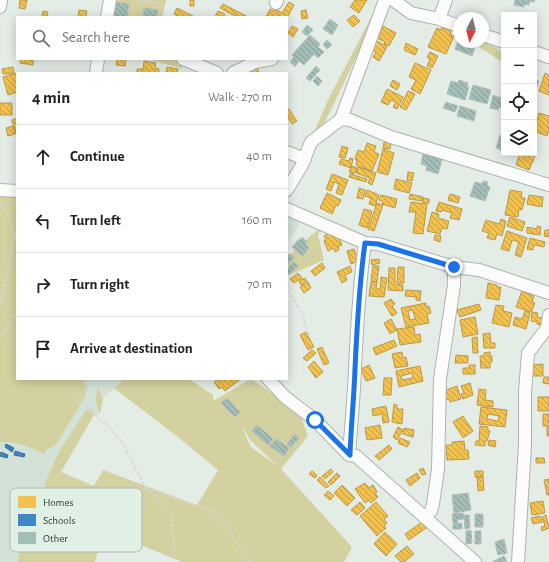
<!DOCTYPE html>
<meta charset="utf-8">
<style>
body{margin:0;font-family:"Alegreya Sans",sans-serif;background:#f6f6f6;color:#222}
.controls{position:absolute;right:12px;top:12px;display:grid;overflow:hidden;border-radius:0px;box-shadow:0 2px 10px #0003}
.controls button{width:36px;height:36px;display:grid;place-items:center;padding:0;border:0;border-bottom:1px solid #e0e0e0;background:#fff;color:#222;font:20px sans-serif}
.compass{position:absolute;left:453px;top:12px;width:36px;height:36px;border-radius:50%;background:#fff;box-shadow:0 2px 10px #0003;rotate:187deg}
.stop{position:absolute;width:12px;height:12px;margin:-9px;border:3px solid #1a73e8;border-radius:50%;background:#fff}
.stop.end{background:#1a73e8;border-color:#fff;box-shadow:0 1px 4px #0008}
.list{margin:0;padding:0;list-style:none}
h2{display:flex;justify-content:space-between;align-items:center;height:52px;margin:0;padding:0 16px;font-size:17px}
h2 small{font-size:13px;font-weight:400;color:#767676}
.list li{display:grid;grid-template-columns:26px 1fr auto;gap:12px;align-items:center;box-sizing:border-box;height:64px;padding:0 16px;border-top:1px solid #e0e0e0}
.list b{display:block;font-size:15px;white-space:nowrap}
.list em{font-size:13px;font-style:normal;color:#767676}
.icon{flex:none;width:22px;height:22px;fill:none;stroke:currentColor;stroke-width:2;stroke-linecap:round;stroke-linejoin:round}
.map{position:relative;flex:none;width:549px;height:562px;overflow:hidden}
.search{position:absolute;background:#fff;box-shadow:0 2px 10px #0003;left:16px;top:16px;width:272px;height:44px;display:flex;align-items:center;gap:10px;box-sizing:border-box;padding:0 14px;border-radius:0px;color:#767676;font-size:15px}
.panel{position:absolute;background:#fff;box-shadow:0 2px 10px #0003;left:16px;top:72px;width:272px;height:308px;border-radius:0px}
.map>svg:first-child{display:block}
.built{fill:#d2e2d7}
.grass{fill:#d3d1a0;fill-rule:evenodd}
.homes{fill:url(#homes-back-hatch);stroke:#b99947;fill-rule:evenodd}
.schools{fill:url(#schools-back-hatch);stroke:#3c719a}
.building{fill:url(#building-back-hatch);stroke:#b5bdb9}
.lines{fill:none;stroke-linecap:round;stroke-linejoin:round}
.minor-casing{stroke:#aeb3af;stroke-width:14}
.path{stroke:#d6d8d6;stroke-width:1.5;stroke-dasharray:4 2;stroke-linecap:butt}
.minor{stroke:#fbfcfb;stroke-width:12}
.route{stroke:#1a73e8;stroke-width:5}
.key{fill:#e0f0e5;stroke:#adbab1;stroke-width:1}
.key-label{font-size:11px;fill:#353b37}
</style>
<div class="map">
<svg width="549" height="562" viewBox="0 0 549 562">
<defs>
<pattern id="homes-back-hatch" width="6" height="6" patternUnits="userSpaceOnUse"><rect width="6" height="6" fill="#f2c14e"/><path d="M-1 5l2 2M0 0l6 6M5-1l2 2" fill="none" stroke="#c59e42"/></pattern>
<pattern id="schools-back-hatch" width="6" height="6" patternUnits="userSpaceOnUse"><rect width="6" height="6" fill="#3f88c5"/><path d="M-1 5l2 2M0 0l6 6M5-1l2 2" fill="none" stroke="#3670a1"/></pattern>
<pattern id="building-back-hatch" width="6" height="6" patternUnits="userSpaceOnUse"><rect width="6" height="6" fill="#a1beb9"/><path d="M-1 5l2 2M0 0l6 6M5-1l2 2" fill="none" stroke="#849c97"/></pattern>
</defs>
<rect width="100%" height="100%" fill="#e4ece6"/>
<path class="built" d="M 287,214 L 300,223 L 292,236 L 287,241 Z
M 88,379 L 124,379 L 103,398 L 98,387 L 96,406 L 100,414 L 94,415 L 92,409 L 47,478 L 43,491 L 27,529 L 17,562 L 0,562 L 0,442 L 12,441 L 27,445 L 45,454 L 46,450 L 56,445 L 66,427 L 82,383 Z"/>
<path class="grass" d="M 111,0 L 166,0 L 162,17 L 108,17 Z
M 380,0 L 384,0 L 323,126 L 311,161 L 310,142 L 328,100 Z
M 483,40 L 504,53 L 504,63 L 471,42 L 483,42 Z
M 147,59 L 180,59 L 183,69 Z
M 0,195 L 17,196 L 17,379 L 88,379 L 83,383 L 88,386 L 84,398 L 56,445 L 46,450 L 45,454 C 30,447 17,441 0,442 Z
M 323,225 L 318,235 L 324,260 L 287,276 L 287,257 Z
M 124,379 L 189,379 L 213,395 L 213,401 L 251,379 L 299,411 L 308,436 L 281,469 L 352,547 L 344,562 L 182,562 L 103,529 L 95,562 L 17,562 L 27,529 L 43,491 L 47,478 L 59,452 L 86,410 L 92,409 L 94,415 L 61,472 L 94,486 L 103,470 L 197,505 L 218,470 L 179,438 L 114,388 ZM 242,426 L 250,440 L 277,466 L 250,446 Z
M 98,387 L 103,398 L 100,414 C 95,404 95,397 98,387 Z"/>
<path class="homes" d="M 20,0 L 27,0 L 25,9 L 19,8 Z
M 190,0 L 194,0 L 194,6 L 190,6 Z
M 355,0 L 367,0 L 359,13 L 350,7 Z
M 289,2 L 294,5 L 287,18 L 287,17 L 266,17 L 270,9 L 274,11 L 275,9 L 282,13 Z
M 223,4 L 248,17 L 237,17 L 220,8 Z
M 177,8 L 193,16 L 192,17 L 180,17 L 174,14 Z
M 79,10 L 87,11 L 86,17 L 78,17 Z
M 306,10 L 308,18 L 302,19 L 301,11 Z
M 43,11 L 48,12 L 47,17 L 42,16 Z
M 218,11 L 225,14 L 223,17 L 215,17 Z
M 354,15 L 360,21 L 353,27 L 347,20 Z
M 292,26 L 298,29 L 293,37 L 288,33 Z
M 383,26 L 396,33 L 389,46 L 384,44 L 385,42 L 377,38 Z
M 442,27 L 451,31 L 450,35 L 454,36 L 446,54 L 428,47 L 437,28 L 441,30 Z
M 374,39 L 387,47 L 379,61 L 373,57 L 376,52 L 369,48 Z
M 406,43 L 418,49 L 415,55 L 404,50 Z
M 430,52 L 438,56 L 432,68 L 427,66 L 430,59 L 427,57 Z
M 21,59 L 33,59 L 33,65 L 20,63 Z
M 117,59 L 126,59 L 125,66 L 116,65 Z
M 144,61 L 156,63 L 155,68 L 159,69 L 159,73 L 137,73 L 137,69 L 143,69 Z
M 415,63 L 431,70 L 420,94 L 411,89 L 416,80 L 409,77 Z
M 13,67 L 14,73 L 3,74 L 2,69 Z
M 167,67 L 178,69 L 177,73 L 166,73 Z
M 257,67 L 259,73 L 247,73 L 246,70 Z
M 17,73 L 17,92 L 8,95 L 3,77 Z
M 545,73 L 549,75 L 549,95 L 539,91 Z
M 393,80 L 400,84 L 397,90 L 390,86 Z
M 387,89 L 403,97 L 397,109 L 393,107 L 396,102 L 391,100 L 388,105 L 381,102 Z
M 408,91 L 415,94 L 406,110 L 400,107 Z
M 0,103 L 12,103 L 12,115 L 0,115 Z
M 289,109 L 297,121 L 292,124 L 287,116 L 287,110 Z
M 539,113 L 549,116 L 549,130 L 547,136 L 534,131 Z
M 17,118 L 17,133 L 16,134 L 12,120 Z
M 13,126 L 15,134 L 8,136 L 6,128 Z
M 384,142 L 391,143 L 390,149 L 383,148 Z
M 367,143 L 376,146 L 374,152 L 379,154 L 372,171 L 356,165 L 357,160 L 355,159 L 358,150 L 364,152 Z
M 342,146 L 348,148 L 345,158 L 339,157 Z
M 383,149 L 394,153 L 388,175 L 377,172 Z
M 520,153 L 528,153 L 535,156 L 529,170 L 516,165 Z
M 350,158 L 353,159 L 351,168 L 339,164 L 341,159 L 349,161 Z
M 352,166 L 357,168 L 354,174 L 349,172 Z
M 358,167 L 376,173 L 372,185 L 368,183 L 370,178 L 356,173 Z
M 408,172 L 414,173 L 412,181 L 407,180 Z
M 332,174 L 348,180 L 342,195 L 336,193 L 339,184 L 334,182 L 331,191 L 326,189 Z
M 350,174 L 367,179 L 366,182 L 349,177 Z
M 396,179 L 412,183 L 409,193 L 394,189 Z
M 359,188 L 365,190 L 363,199 L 357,198 Z
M 367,190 L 379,195 L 375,206 L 369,204 L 371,198 L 365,196 Z
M 510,190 L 522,192 L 521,198 L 525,198 L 522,210 L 519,209 L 518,217 L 505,215 Z
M 327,193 L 341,200 L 338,206 L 336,205 L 332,214 L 320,208 Z
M 410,194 L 423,197 L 422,201 L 409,199 Z
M 450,194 L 460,197 L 458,203 L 448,200 Z
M 381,195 L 397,199 L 395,208 L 382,204 L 383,202 L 379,200 Z
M 529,195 L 543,197 L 542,207 L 527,204 Z
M 423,198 L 429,199 L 429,203 L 423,203 Z
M 411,202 L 427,204 L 423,234 L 413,233 L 416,212 L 409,212 Z
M 439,202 L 462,209 L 459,220 L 450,218 L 452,213 L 442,210 L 441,212 L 436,211 Z
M 377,203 L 383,205 L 374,231 L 368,229 Z
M 364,209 L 372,211 L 367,228 L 359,225 Z
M 432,212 L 439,214 L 438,218 L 449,221 L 447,229 L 442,228 L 440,234 L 427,231 Z
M 510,217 L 525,222 L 522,231 L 507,226 Z
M 501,219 L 506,221 L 502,236 L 497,234 L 495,240 L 487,238 L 489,233 L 482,231 L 486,220 L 499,224 Z
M 537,226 L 541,227 L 540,235 L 527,233 L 527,227 L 537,229 Z
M 545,230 L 549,230 L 549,237 L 544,236 Z
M 507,231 L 527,238 L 521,257 L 515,255 L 519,242 L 512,240 L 509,251 L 501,249 Z
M 330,233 L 332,237 L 338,235 L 342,245 L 338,246 L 339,250 L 335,252 L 334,248 L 328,251 L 324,241 L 326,240 L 324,236 Z
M 435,235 L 441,236 L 440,242 L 434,240 Z
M 530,238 L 545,242 L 544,247 L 534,245 L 533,250 L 527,249 Z
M 354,249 L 358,261 L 351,264 L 347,251 Z
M 379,259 L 380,263 L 372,265 L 371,260 Z
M 322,263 L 325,268 L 315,276 L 311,271 Z
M 350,266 L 352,272 L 345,275 L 347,280 L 342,283 L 337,272 Z
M 373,266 L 379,266 L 377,282 L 371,281 Z
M 398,267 L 404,267 L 404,283 L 397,283 Z
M 389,268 L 395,268 L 395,284 L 403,285 L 403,291 L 388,290 Z
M 298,273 L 302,278 L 294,283 L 290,279 Z
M 381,277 L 387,278 L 384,297 L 369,296 L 371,282 L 377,282 L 376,289 L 380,289 Z
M 305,278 L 307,281 L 301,285 L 299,281 Z
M 308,282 L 311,288 L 304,293 L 300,287 Z
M 488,283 L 497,285 L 497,287 L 501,287 L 499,300 L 486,298 Z
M 406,290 L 421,291 L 420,301 L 416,300 L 416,297 L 405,296 Z
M 522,291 L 534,296 L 532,302 L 535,303 L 531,312 L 516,307 Z
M 391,299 L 395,304 L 392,306 L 397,313 L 392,316 L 384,303 Z
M 426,303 L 426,307 L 429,306 L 431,313 L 427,314 L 429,323 L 406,327 L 401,308 ZM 413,310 L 415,319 L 410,320 L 408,311 Z
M 479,304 L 481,310 L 460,317 L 457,310 Z
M 496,305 L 504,306 L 503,311 L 512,313 L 509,327 L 492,323 Z
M 525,311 L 530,313 L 526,329 L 513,325 L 515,317 L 522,319 Z
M 532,312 L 538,313 L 537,317 L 543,318 L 546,324 L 541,323 L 541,325 L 537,324 L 537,322 L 531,321 Z
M 475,317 L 478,334 L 463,337 L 460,320 Z
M 391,319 L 397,330 L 390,334 L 384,323 Z
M 414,327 L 415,335 L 420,334 L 421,342 L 400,345 L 397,329 Z
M 306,332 L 314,347 L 308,350 L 300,335 Z
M 490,333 L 491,343 L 495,343 L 495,348 L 484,348 L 483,334 Z
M 477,337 L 478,353 L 473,353 L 472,338 Z
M 394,340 L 397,346 L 376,355 L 373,348 Z
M 322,347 L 329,363 L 324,365 L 317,349 Z
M 312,350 L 316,353 L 307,361 L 303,358 Z
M 402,352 L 403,358 L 406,357 L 408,366 L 395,368 L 392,354 Z
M 490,352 L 490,356 L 492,356 L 492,362 L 490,362 L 490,368 L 481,368 L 480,356 L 484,356 L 484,353 Z
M 456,355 L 468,356 L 468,363 L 455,363 Z
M 314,361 L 323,372 L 316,378 L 308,367 Z
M 543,364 L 543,376 L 530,376 L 530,365 Z
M 369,365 L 375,378 L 366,381 L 361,369 Z
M 469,365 L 475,365 L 475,374 L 463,374 L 463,368 L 469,368 Z
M 420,366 L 423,381 L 399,387 L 396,371 ZM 412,373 L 413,378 L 402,380 L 401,376 Z
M 544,377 L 549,377 L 549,384 L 543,383 Z
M 384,378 L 392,378 L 391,395 L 383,395 Z
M 218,379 L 241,379 L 225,391 L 222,387 L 219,389 L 214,382 Z
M 470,383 L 473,395 L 463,399 L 461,394 L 464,393 L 461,386 Z
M 457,386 L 461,399 L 450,402 L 449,399 L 447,400 L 445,394 L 447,393 L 446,390 Z
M 479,389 L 486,390 L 485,400 L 493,401 L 493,407 L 477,405 Z
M 538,397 L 549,397 L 549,411 L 538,411 Z
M 394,404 L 397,405 L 397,409 L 403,409 L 402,424 L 392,422 Z
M 386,406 L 389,422 L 383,423 L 382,414 L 373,416 L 372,409 Z
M 481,407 L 507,410 L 505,427 L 479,424 ZM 488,414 L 499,416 L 498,421 L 487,419 Z
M 543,414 L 549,414 L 549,436 L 547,436 L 547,426 L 543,426 Z
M 463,416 L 473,431 L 463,438 L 453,422 Z
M 380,425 L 382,438 L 367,440 L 365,428 Z
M 480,426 L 488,427 L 488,431 L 490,431 L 487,441 L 485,441 L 485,446 L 475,445 L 476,441 L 479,441 Z
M 398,427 L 403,430 L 397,440 L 393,437 Z
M 404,428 L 414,430 L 413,437 L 403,434 Z
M 400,438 L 410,442 L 407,447 L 398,443 Z
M 489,440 L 496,441 L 495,447 L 488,445 Z
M 464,441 L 465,450 L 468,450 L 469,459 L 447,460 L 446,445 L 452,445 L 452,442 Z
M 389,445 L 392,449 L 379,460 L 375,456 Z
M 536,458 L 544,458 L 545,463 L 536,463 Z
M 423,468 L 426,474 L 422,475 L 419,470 Z
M 331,469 L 333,472 L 325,479 L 322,476 Z
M 312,471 L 317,475 L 315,478 L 309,474 Z
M 475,471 L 483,471 L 483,477 L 475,477 Z
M 337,473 L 340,476 L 331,485 L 328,482 Z
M 417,473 L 420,478 L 410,486 L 406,480 Z
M 320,477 L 329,486 L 326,488 L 317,480 Z
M 477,477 L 483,477 L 484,490 L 478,491 Z
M 549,479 L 549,495 L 547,495 L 544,480 Z
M 365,483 L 369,488 L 373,485 L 377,492 L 375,493 L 378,497 L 371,503 L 369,500 L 365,503 L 355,489 Z
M 342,485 L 355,498 L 347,506 L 334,493 Z
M 328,491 L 334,496 L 330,500 L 324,495 Z
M 543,501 L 545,513 L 532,515 L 530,503 Z
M 360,502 L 365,508 L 357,515 L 351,510 Z
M 376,502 L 388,516 L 384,519 L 387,523 L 384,526 L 386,528 L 377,536 L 360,516 Z
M 546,515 L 549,528 L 542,531 L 541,527 L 545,526 L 542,517 Z
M 540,516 L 542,522 L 533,524 L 531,518 Z
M 422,522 L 426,528 L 409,540 L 405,534 Z
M 385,532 L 397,544 L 386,556 L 374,544 Z
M 407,546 L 414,554 L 404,562 L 401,562 L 395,556 Z"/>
<path class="schools" d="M 6,444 L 14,448 L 12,452 L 5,447 Z
M 15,451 L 25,454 L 24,457 L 14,455 Z
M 1,452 L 8,455 L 7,458 L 0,456 Z"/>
<path class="building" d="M 515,0 L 535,0 L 534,2 L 530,1 L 529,5 L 524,4 L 524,7 L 514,5 Z
M 116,2 L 129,4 L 127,17 L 113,17 Z
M 144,8 L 158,10 L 157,17 L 143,17 Z
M 330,19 L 338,25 L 332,35 L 323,29 Z
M 307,25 L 313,30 L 307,36 L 302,32 Z
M 310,35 L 320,44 L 318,47 L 324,52 L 318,58 L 314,54 L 304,65 L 299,61 L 295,67 L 290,62 L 294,57 L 292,55 Z
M 459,39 L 459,42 L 471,42 L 476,44 L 472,56 L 455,49 Z
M 327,40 L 332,45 L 327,49 L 323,45 Z
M 316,66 L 320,70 L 310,81 L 306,78 Z
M 317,76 L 322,81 L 318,86 L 313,81 Z
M 459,80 L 468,83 L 467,87 L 469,87 L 465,100 L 447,94 L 451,81 L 458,83 Z
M 534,80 L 539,81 L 534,96 Z
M 473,85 L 491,90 L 487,104 L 469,99 Z
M 493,95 L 504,99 L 504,109 L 499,107 L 498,110 L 490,108 Z
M 446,102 L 458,106 L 455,112 L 443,108 Z
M 460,106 L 476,111 L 474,121 L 457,116 Z
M 500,135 L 504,137 L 504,151 L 496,148 Z
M 431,150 L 444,153 L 438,174 L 426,170 L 427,166 L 421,164 L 423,154 L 429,156 Z
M 483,181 L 488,182 L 487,186 L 490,187 L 485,201 L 470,196 L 475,182 L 482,184 Z
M 302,237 L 307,242 L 305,244 L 309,248 L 302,256 L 292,247 L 299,239 L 300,240 Z
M 289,254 L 294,258 L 287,264 L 287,256 Z
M 294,262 L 298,266 L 287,276 L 287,269 Z
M 227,398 L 240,412 L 235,417 L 221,403 Z
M 257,425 L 273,439 L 268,445 L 252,431 Z
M 295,434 L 299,438 L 291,447 L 287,444 Z
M 276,439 L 289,448 L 284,456 L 270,446 Z
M 468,493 L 471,510 L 454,513 L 452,495 Z
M 463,513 L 464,519 L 457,520 L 458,523 L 453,523 L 452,514 Z
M 475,514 L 483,514 L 483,527 L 475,527 Z
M 464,515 L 469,515 L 470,528 L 465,529 Z
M 462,523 L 462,529 L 453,529 L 453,524 Z
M 471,530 L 472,543 L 466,544 L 466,531 Z
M 475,531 L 481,531 L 481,544 L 475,544 Z
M 504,539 L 507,553 L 498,555 L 495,542 Z
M 504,556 L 507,562 L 492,562 Z"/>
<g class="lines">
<g class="minor-casing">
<path id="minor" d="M 393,0 L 411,13 L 439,19 L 459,26
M 276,3 L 277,0
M 0,7 L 1,0
M 107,17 L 110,0
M 439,19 L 446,0
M 483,35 L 504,42
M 534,52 L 549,57
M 183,59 L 217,73
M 96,73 L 98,59
M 233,73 L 255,62 L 272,59
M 341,119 L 350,120 L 391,137 L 549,185
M 287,152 L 305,159
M 0,190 L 17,191
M 287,190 L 302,165 L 311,142 L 341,119 L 385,0
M 287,209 L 365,243 L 378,244 L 454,267 L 479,270 L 549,293
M 268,379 L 285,397 L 315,420 L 349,455 L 356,456 L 475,562
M 349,455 C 351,426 354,397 355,369 C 357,326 359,285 365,243
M 425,518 L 431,511 L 433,504 L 438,469 L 440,379 L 454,285 L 454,267
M 518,562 L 525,445 L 525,392 L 528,353 L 547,328 L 549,315"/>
</g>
<path class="path" d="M 137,0 L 163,4
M 0,203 L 7,212 L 17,244
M 287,289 L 304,316 L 306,328 L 312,338
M 0,305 L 14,237
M 0,337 L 17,312
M 86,379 L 89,385 L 77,399 L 108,426 L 122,442 L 146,489 L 158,497 L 171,513 L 175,557
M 145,487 L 214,512 L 227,527 L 250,562"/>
<use href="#minor" class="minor"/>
</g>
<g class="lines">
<path class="route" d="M 315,420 L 350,455 C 351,426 354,397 355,369 C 357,326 359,285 365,243 L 378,244 L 454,267"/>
</g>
<rect x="10" y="488" width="132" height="64" rx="6" class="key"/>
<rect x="18" y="496" width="18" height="12" fill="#f2c14e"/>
<rect x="18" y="514" width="18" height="12" fill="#3f88c5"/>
<rect x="18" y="532" width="18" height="12" fill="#a1beb9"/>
<g class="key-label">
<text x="43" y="506">Homes</text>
<text x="43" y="524">Schools</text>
<text x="43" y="542">Other</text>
</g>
</svg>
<div class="controls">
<button>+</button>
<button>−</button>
<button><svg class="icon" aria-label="locate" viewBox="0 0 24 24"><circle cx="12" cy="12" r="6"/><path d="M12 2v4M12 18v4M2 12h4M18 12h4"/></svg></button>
<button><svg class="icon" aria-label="layers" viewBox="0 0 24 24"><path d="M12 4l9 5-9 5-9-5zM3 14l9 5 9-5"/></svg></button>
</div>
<svg class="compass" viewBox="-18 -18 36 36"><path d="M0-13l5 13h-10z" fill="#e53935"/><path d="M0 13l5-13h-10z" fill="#767676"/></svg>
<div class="stop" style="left:315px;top:420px"></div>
<div class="stop end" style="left:454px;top:267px"></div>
<div class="search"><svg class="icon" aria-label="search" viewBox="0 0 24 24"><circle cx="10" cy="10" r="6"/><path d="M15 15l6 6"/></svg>Search here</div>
<section class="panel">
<h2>4 min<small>Walk · 270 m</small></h2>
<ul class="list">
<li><svg class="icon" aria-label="ahead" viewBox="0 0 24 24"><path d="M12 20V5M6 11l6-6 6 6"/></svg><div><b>Continue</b></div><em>40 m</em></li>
<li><svg class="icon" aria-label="left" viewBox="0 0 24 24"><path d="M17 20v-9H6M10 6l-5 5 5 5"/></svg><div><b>Turn left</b></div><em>160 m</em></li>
<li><svg class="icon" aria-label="right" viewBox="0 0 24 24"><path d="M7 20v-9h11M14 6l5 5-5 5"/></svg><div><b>Turn right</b></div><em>70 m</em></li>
<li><svg class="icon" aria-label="arrive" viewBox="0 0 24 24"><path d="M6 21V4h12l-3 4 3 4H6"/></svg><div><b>Arrive at destination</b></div></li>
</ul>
</section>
</div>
